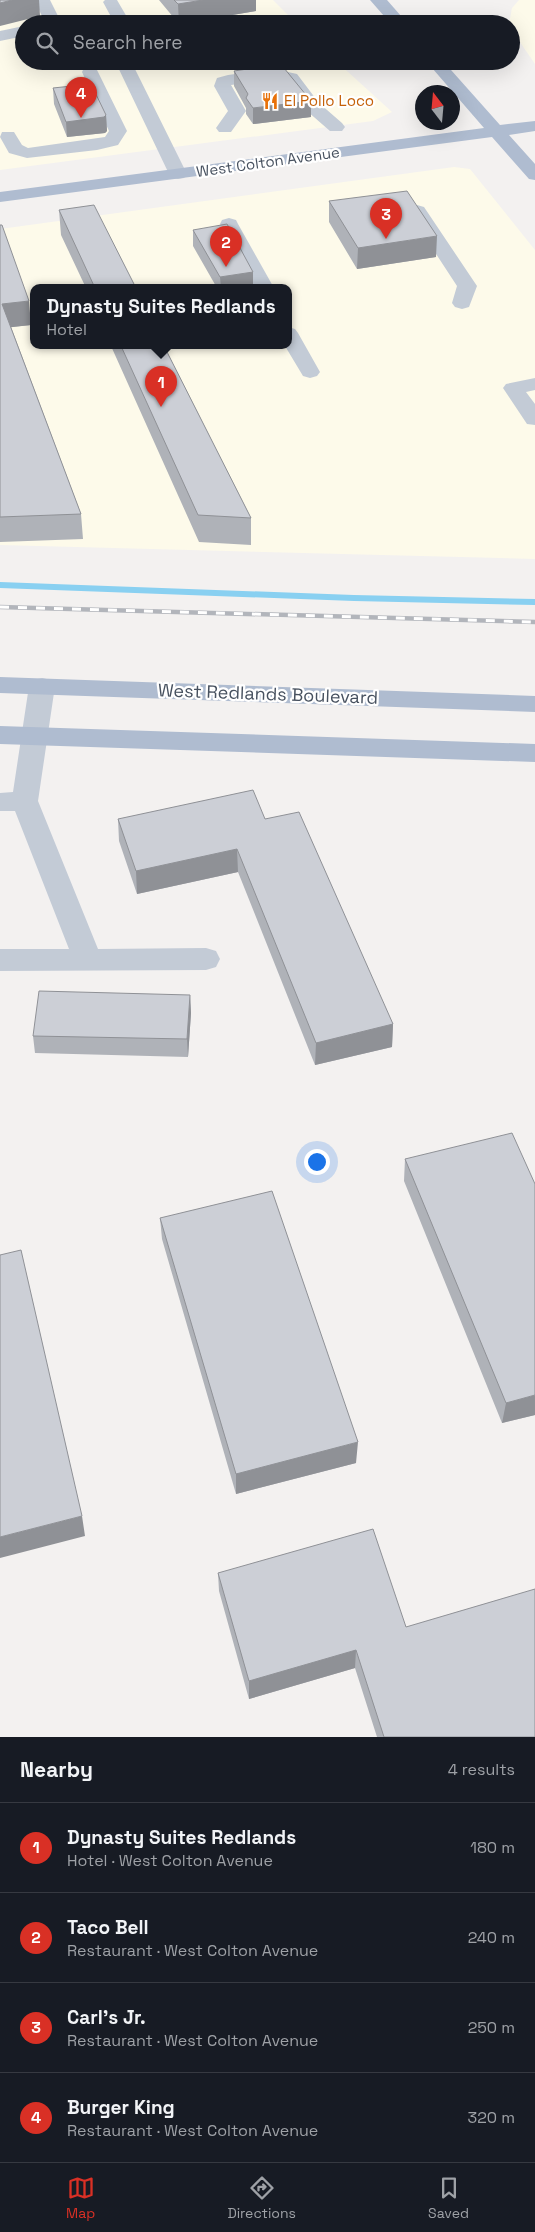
<!DOCTYPE html>
<meta charset="utf-8">
<style>
body{margin:0;font-family:"Space Grotesk",sans-serif;background:#20242c;color:#f1f3f6}
.compass{position:absolute;left:415px;top:85px;width:45px;height:45px;border-radius:50%;background:#171b24;box-shadow:0 5px 20px #0002;rotate:344deg}
.you{position:absolute;left:316px;top:1161px;width:18px;height:18px;margin:-12px;border:4px solid #fff;border-radius:50%;background:#1a73e8;box-shadow:0 0 0 8px #1a73e833}
.badge{display:grid;place-items:center;width:32px;height:32px;border-radius:50%;background:#d93025;color:#fff;font-size:16px;font-weight:700}
.pin{position:absolute;translate:-50% -41px;filter:drop-shadow(0 1px 2px #0008)}
.pin::after{content:'';position:absolute;top:26px;width:18px;height:15px;background:inherit;clip-path:polygon(0 0,100% 0,50% 100%)}
.popup{position:absolute;left:30px;top:284px;width:262px;height:65px;box-sizing:border-box;display:grid;place-content:center;border-radius:10px;background:#171b24;filter:drop-shadow(0 1px 4px #0005);font-size:16px;white-space:nowrap;color:#9ea1a6}
.popup b{font-size:19px;color:#f1f3f6}
.popup::after{content:'';position:absolute;left:50%;top:100%;margin-left:-10px;border:10px solid transparent;border-top-color:#171b24}
.list{margin:0;padding:0;list-style:none}
h2{display:flex;justify-content:space-between;align-items:center;height:65px;margin:0;padding:0 20px;font-size:21px}
h2 small{font-size:16px;font-weight:400;color:#9ea1a6}
.list li{display:grid;grid-template-columns:32px 1fr auto;gap:15px;align-items:center;box-sizing:border-box;height:90px;padding:0 20px;border-top:1px solid #363941}
.list b{display:block;font-size:19px;white-space:nowrap}
.list p{margin:0;font-size:16px;white-space:nowrap;color:#9ea1a6}
.list em{font-size:16px;font-style:normal;color:#9ea1a6}
.icon{flex:none;width:28px;height:28px;fill:none;stroke:currentColor;stroke-width:2;stroke-linecap:round;stroke-linejoin:round}
.map{position:relative;flex:none;width:535px;height:1737px;overflow:hidden}
.search{position:absolute;background:#171b24;box-shadow:0 5px 20px #0002;left:15px;right:15px;top:15px;height:55px;display:flex;align-items:center;gap:12px;box-sizing:border-box;padding:0 18px;border-radius:28px;color:#9ea1a6;font-size:19px}
.sheet{height:425px;background:#171b24}
nav{display:flex;justify-content:space-around;align-items:center;box-sizing:border-box;height:70px;border-top:1px solid #363941;background:#171b24;font-size:14px;color:#9ea1a6}
nav a{display:grid;justify-items:center;gap:2px}
nav .on{color:#d93025}
.map>svg:first-child{display:block}
.commercial{fill:#fdfaea;fill-rule:evenodd}
.lines{fill:none;stroke-linecap:round;stroke-linejoin:round}
.stream{fill:#89d0f1;fill-rule:evenodd}
.minor{fill:#c3cbd6;fill-rule:evenodd}
.major{fill:#afbcd0;fill-rule:evenodd}
.rail-casing{stroke:#b2b5bb;stroke-width:4.5}
.rail{stroke:#fff;stroke-width:3;stroke-dasharray:9;stroke-linecap:butt}
.wall{fill:#afb2b8}
.shaded-wall{fill:#8f9196}
.building{fill:#cccfd6;stroke:#8f9196}
.labels{text-anchor:middle;stroke-width:4.5;stroke-linejoin:round;paint-order:stroke}
.far-food-label{font-size:15px;fill:#c56008;stroke:#fff;text-anchor:start}
.far-street-label{font-size:15px;fill:#47515f;stroke:#fff}
.street-label{font-size:18px;fill:#47515f;stroke:#fff}
</style>
<div class="map">
<svg width="535" height="1737" viewBox="0 0 535 1737">
<rect width="100%" height="100%" fill="#f3f1f0"/>
<path class="commercial" d="M 0,0 L 273,0 L 297,24 L 24,24 L 24,61 L 336,61 L 392,112 L 373,121 L 0,170 Z
M 519,0 L 535,0 L 535,64 L 511,29 L 511,24 L 509,24 L 512,8 Z
M 454,167 L 470,169 L 535,250 L 535,559 L 0,545 L 0,229 ZM 34,288 L 288,288 L 288,346 L 34,346 Z"/>
<g class="lines">
<path class="stream" d="M 0,582 L 354,595 L 535,599 L 535,605 L 354,601 L 0,588 Z"/>
<path class="minor" d="M 34,0 L 50,0 L 62,24 L 46,24 Z
M 105,0 L 117,0 L 131,24 L 115,24 L 103,2 Z
M 24,26 L 24,36 L 0,41 L 0,31 Z
M 115,61 L 131,61 L 187,174 L 184,178 L 178,179 L 172,178 L 169,174 Z
M 90,67 L 96,68 L 98,72 L 127,131 L 118,145 L 97,150 L 27,158 L 9,153 L 0,137 L 2,132 L 14,132 L 22,145 L 28,148 L 105,137 L 109,131 L 82,72 L 84,68 Z
M 274,69 L 297,74 L 319,103 L 342,123 L 345,127 L 342,131 L 330,131 L 307,111 L 285,82 L 274,79 L 231,85 L 246,111 L 231,132 L 219,132 L 216,128 L 228,111 L 214,86 L 217,78 L 228,75 Z
M 417,205 L 424,207 L 477,286 L 469,307 L 462,309 L 455,307 L 452,303 L 457,286 L 408,211 L 410,207 Z
M 229,218 L 236,220 L 238,224 L 274,288 L 254,288 L 220,224 L 222,220 Z
M 288,327 L 295,329 L 298,333 L 320,372 L 317,376 L 310,378 L 303,376 L 285,346 L 288,346 Z
M 535,378 L 535,390 L 526,392 L 535,404 L 535,425 L 527,424 L 503,388 L 506,384 Z
M 42,678 L 51,680 L 55,686 L 38,801 L 98,949 L 206,948 L 216,951 L 220,959 L 216,967 L 206,970 L 0,971 L 0,949 L 69,949 L 15,811 L 0,811 L 0,793 L 13,792 L 29,686 L 33,680 Z"/>
<path class="major" d="M 370,0 L 387,0 L 408,24 L 391,24 Z
M 426,61 L 443,61 L 500,125 L 535,121 L 535,131 L 509,135 L 535,164 L 535,180 L 529,179 L 492,137 L 0,202 L 0,192 L 484,128 Z
M 0,677 L 535,696 L 535,712 L 0,693 Z
M 0,726 L 535,744 L 535,762 L 0,744 Z"/>
<g class="rail-casing">
<path id="rail" d="M 0,607 L 535,622"/>
</g>
<use href="#rail" class="rail"/>
</g>
<path class="wall" d="M 159,0 L 256,0 L 256,11 L 179,24 Z
M 234,71 L 311,101 L 311,117 L 253,124 L 246,114 L 246,108 L 234,86 Z
M 53,88 L 106,115 L 107,131 L 105,133 L 67,137 L 54,104 Z
M 329,201 L 436,257 L 357,269 L 329,222 Z
M 59,210 L 136,288 L 86,288 L 61,235 Z
M 0,225 L 31,325 L 11,327 L 81,514 L 83,539 L 0,542 Z
M 193,230 L 253,272 L 253,288 L 217,288 L 193,246 Z
M 111,346 L 164,346 L 251,518 L 251,545 L 199,542 Z
M 118,819 L 265,819 L 393,1024 L 392,1047 L 315,1065 L 238,872 L 137,894 L 119,841 Z
M 190,995 L 191,1013 L 188,1057 L 35,1053 L 33,1036 Z
M 405,1159 L 535,1415 L 502,1423 L 404,1181 Z
M 160,1218 L 356,1463 L 236,1494 L 162,1239 Z
M 218,1573 L 406,1627 L 535,1737 L 377,1737 L 355,1668 L 249,1699 L 219,1591 Z"/>
<path class="shaded-wall" d="M 12,0 L 39,0 L 40,16 L 0,26 L 0,3 Z
M 203,0 L 256,0 L 256,11 L 179,24 L 178,4 Z
M 311,101 L 311,117 L 253,124 L 253,108 Z
M 106,115 L 107,131 L 105,133 L 67,137 L 66,122 Z
M 437,236 L 436,257 L 357,269 L 358,248 Z
M 253,272 L 253,288 L 221,288 L 220,277 Z
M 29,301 L 31,325 L 4,328 L 2,304 Z
M 237,849 L 238,872 L 137,894 L 136,871 Z
M 190,995 L 191,1013 L 188,1057 L 187,1039 Z
M 393,1024 L 392,1047 L 315,1065 L 316,1043 Z
M 535,1395 L 535,1415 L 502,1423 L 506,1403 Z
M 358,1442 L 356,1463 L 236,1494 L 236,1474 Z
M 82,1516 L 85,1536 L 0,1558 L 0,1537 Z
M 356,1650 L 355,1668 L 249,1699 L 249,1681 Z"/>
<path class="building" d="M 0,0 L 12,0 L 0,3 Z
M 174,0 L 203,0 L 178,4 Z
M 274,65 L 284,68 L 311,101 L 253,108 L 246,98 L 248,94 L 234,71 Z
M 91,84 L 106,115 L 104,117 L 66,122 L 53,88 Z
M 407,191 L 437,236 L 358,248 L 329,201 Z
M 94,205 L 136,288 L 95,288 L 59,210 Z
M 227,224 L 253,272 L 220,277 L 193,230 Z
M 0,225 L 2,225 L 29,301 L 2,304 L 81,514 L 0,517 Z
M 121,346 L 164,346 L 251,518 L 198,515 Z
M 253,790 L 265,819 L 299,812 L 393,1024 L 316,1043 L 237,849 L 136,871 L 118,819 Z
M 39,991 L 190,995 L 187,1039 L 33,1036 Z
M 512,1133 L 535,1184 L 535,1395 L 506,1403 L 405,1159 Z
M 272,1191 L 358,1442 L 236,1474 L 160,1218 Z
M 21,1250 L 82,1516 L 0,1537 L 0,1255 Z
M 373,1529 L 406,1627 L 535,1589 L 535,1737 L 384,1737 L 356,1650 L 249,1681 L 218,1573 Z"/>
<defs>
<g id="restaurant-bare" transform="scale(1.35)"><path d="M-5-6h1v4h1v-4h1v4h1v-4h1v5L-1.5 .5V6h-2V.5L-5-1ZM5-6V6H3V1.5H1.5Q1.5-4 5-6Z" fill="#e8710a" stroke="#fff" stroke-width="2.5" paint-order="stroke"/></g>
</defs>
<g fill-rule="evenodd">
<use href="#restaurant-bare" x="270" y="101"/>
</g>
<g class="labels">
<g class="far-food-label">
<text x="284" y="106">El Pollo Loco</text>
</g>
<g class="far-street-label">
<text transform="translate(268 162) rotate(-8)" y="5">West Colton Avenue</text>
</g>
<g class="street-label">
<text transform="translate(268 694) rotate(2)" y="6">West Redlands Boulevard</text>
</g>
</g>
</svg>
<svg class="compass" viewBox="-18 -18 36 36"><path d="M0-13l5 13h-10z" fill="#e53935"/><path d="M0 13l5-13h-10z" fill="#9ea1a6"/></svg>
<div class="you"></div>
<div class="pin badge" style="left:161px;top:407px">1</div>
<div class="popup"><b>Dynasty Suites Redlands</b>Hotel</div>
<div class="pin badge" style="left:226px;top:267px">2</div>
<div class="pin badge" style="left:386px;top:239px">3</div>
<div class="pin badge" style="left:81px;top:118px">4</div>
<div class="search"><svg class="icon" aria-label="search" viewBox="0 0 24 24"><circle cx="10" cy="10" r="6"/><path d="M15 15l6 6"/></svg>Search here</div>
</div>
<section class="sheet">
<h2>Nearby<small>4 results</small></h2>
<ul class="list">
<li><span class="badge">1</span><div><b>Dynasty Suites Redlands</b><p>Hotel · West Colton Avenue</p></div><em>180 m</em></li>
<li><span class="badge">2</span><div><b>Taco Bell</b><p>Restaurant · West Colton Avenue</p></div><em>240 m</em></li>
<li><span class="badge">3</span><div><b>Carl's Jr.</b><p>Restaurant · West Colton Avenue</p></div><em>250 m</em></li>
<li><span class="badge">4</span><div><b>Burger King</b><p>Restaurant · West Colton Avenue</p></div><em>320 m</em></li>
</ul>
</section>
<nav>
<a class="on"><svg class="icon" aria-label="map" viewBox="0 0 24 24"><path d="M3 6l6-2 6 2 6-2v14l-6 2-6-2-6 2zM9 4v14M15 6v14"/></svg>Map</a>
<a><svg class="icon" aria-label="directions" viewBox="0 0 24 24"><path d="M12 3l9 9-9 9-9-9zM9 14v-3h6M13 9l2 2-2 2"/></svg>Directions</a>
<a><svg class="icon" aria-label="saved" viewBox="0 0 24 24"><path d="M7 4h10v16l-5-4-5 4z"/></svg>Saved</a>
</nav>
